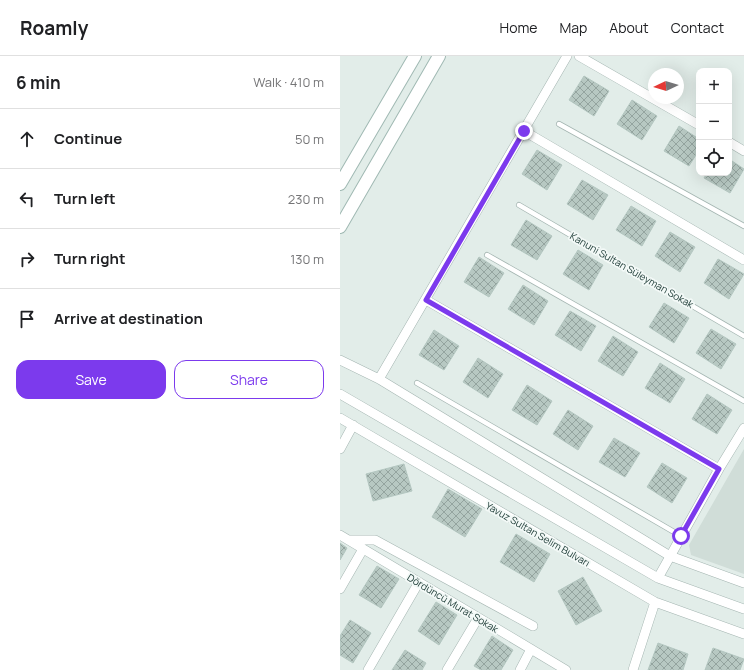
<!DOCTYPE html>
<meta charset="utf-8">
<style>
body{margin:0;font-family:Manrope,sans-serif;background:#f2f2f2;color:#202124}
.controls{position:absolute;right:12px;top:12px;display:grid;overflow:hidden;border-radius:8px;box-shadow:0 4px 16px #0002}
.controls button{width:36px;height:36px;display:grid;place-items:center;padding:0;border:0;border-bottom:1px solid #e0e0e0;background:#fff;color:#202124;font:20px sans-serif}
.compass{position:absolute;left:308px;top:12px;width:36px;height:36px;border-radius:50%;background:#fff;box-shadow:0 4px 16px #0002;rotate:266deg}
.stop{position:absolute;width:12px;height:12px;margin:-9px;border:3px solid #7c3aed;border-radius:50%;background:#fff}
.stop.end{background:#7c3aed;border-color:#fff;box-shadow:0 1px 4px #0008}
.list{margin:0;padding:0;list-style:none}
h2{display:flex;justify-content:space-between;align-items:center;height:52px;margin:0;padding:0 16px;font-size:17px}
h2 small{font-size:13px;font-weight:400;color:#757577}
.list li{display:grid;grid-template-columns:26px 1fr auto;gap:12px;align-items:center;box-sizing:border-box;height:60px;padding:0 16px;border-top:1px solid #e0e0e0}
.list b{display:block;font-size:15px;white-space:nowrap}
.list em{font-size:13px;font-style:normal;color:#757577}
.actions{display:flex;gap:8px;padding:12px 16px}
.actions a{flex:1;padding:9px 0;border:1px solid #7c3aed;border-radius:12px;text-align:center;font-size:14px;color:#7c3aed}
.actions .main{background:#7c3aed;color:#fff}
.icon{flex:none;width:22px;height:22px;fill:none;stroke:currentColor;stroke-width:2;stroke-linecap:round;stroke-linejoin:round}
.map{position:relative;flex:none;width:404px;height:614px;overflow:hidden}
header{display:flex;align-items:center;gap:24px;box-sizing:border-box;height:56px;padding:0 20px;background:#fff;border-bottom:1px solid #e0e0e0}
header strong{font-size:19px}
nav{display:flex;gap:22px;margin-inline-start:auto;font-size:14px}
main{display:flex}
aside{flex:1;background:#fff}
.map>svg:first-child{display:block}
.built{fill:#d0ddd8}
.building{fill:url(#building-cross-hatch);stroke:#b4c7c1}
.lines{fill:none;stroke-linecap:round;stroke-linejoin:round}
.lane-casing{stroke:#a4b5b1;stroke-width:6}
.street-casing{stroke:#a4b5b1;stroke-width:10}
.secondary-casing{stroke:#a0b9b3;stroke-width:14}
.lane{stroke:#fff;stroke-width:4.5}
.street{stroke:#fff;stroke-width:9}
.secondary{stroke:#fff;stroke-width:12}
.route{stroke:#7c3aed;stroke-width:5}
.labels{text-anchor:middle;stroke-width:3.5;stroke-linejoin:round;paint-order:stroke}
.street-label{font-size:10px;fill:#213f3a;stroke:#f3f9f7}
</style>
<header>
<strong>Roamly</strong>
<nav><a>Home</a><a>Map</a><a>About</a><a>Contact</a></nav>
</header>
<main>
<aside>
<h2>6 min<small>Walk · 410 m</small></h2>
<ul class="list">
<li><svg class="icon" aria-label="ahead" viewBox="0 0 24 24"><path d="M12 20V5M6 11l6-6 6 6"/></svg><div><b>Continue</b></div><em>50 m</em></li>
<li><svg class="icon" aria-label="left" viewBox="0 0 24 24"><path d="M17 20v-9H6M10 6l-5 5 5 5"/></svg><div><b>Turn left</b></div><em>230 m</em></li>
<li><svg class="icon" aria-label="right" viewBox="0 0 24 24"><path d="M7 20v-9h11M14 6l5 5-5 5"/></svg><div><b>Turn right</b></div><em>130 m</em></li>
<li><svg class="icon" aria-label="arrive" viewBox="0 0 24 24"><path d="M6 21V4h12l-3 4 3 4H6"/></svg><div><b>Arrive at destination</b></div></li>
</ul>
<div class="actions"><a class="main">Save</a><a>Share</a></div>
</aside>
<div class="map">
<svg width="404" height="614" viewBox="0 0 404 614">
<defs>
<pattern id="building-cross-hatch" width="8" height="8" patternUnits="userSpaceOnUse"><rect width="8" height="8" fill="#b7c8c2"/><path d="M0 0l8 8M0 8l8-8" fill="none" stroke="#94a49f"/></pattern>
</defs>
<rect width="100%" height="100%" fill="#e2ede9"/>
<path class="built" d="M 404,393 L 404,518 L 351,499 L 349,489 Z"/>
<path class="building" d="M 244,20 L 269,35 L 254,60 L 229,44 Z
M 292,44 L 317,60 L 302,84 L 277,68 Z
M 339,70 L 359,83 L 359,94 L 349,110 L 324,95 Z
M 197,94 L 222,109 L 207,134 L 182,118 Z
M 389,103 L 404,113 L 390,137 L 364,122 L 367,117 L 389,117 Z
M 242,124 L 268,139 L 253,164 L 227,148 Z
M 291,150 L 316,165 L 302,190 L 276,174 Z
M 186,164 L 212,180 L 197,204 L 171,189 Z
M 330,176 L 355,191 L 340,216 L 315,200 Z
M 238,194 L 263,209 L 249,234 L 223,218 Z
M 139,201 L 164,217 L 149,241 L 124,226 Z
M 378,203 L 404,218 L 389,243 L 364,227 Z
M 183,229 L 208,245 L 194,269 L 168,253 Z
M 324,247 L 349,262 L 334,287 L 309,271 Z
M 230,255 L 256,270 L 241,295 L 215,279 Z
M 371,273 L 396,288 L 381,313 L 356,297 Z
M 94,274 L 119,290 L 104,314 L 79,299 Z
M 273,280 L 298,296 L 283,320 L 258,305 Z
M 138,302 L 163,318 L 148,342 L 123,326 Z
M 320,307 L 345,323 L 330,347 L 305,332 Z
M 187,329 L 212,345 L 197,369 L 172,354 Z
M 367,338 L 392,354 L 377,378 L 352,363 Z
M 228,354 L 253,370 L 238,394 L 213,378 Z
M 274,382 L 300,397 L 285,421 L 259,406 Z
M 322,407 L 347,422 L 332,447 L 307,431 Z
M 64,408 L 72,435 L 33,445 L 26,418 Z
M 108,433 L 142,453 L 125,481 L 92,461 Z
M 176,478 L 210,498 L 194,526 L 160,506 Z
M 0,487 L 7,492 L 0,504 Z
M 37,510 L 59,523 L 41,552 L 19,539 Z
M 243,521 L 262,555 L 236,569 L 218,535 Z
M 96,546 L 117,559 L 99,589 L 78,575 Z
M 10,564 L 31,577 L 13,607 L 0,599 L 0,580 Z
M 152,580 L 173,594 L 161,614 L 141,614 L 134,610 Z
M 318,587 L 348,598 L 343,614 L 308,614 Z
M 373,592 L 404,603 L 400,614 L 365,614 Z
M 65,594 L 86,607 L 82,614 L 52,614 Z"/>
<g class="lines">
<g class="lane-casing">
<path id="lane" d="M 219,68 L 404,170
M 179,149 L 404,280
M 147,199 L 404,345
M 77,327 L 341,480"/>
</g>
<g class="street-casing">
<path id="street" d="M 239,0 L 359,69
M 184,75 L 404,204
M 389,86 L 404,95
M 86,244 L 379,413
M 0,304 L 39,323 L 330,500 L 404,527
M 39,323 L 227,0
M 0,338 L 318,522 L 404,553
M 0,362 L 315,546 L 404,578
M 0,393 L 13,369
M 0,479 L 226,614
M 9,484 L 35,484 L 193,570
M 318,522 L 379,413 L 404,372
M 0,533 L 23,493
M 28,614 L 79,526
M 107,614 L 138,562
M 180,614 L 191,593
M 293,614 L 315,546"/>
</g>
<g class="secondary-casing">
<path id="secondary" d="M 0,128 L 75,0
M 0,171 L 99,0"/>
</g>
<use href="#lane" class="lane"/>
<use href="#street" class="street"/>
<use href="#secondary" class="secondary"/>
</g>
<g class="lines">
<path class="route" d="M 184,75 L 86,244 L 379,413 L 341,480"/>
</g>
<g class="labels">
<g class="street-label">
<text transform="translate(292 214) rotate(30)" y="4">Kanuni Sultan Süleyman Sokak</text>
<text transform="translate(198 478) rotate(30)" y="4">Yavuz Sultan Selim Bulvarı</text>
<text transform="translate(113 547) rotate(31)" y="4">Dördüncü Murat Sokak</text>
</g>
</g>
</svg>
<div class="controls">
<button>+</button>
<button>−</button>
<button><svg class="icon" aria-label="locate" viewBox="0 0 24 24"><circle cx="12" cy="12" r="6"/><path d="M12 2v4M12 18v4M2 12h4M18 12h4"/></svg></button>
</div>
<svg class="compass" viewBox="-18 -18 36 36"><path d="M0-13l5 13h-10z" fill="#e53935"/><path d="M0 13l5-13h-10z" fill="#757577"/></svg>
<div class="stop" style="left:341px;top:480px"></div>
<div class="stop end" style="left:184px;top:75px"></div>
</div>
</main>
